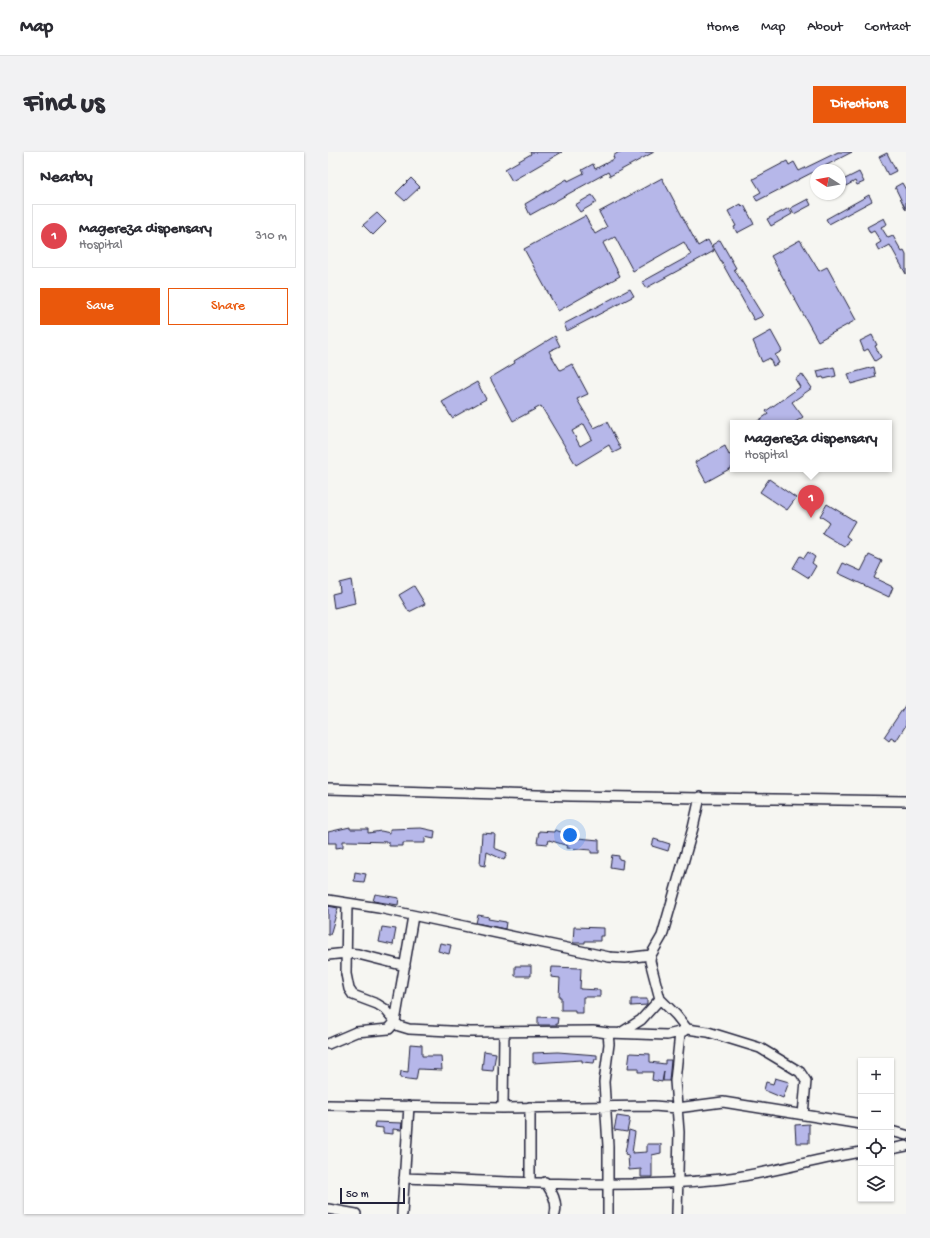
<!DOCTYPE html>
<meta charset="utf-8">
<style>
body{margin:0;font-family:"Gochi Hand",sans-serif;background:#f2f2f3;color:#2b2b33}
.controls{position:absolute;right:12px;bottom:12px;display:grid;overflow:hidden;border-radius:0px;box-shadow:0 1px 3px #0004}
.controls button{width:36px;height:36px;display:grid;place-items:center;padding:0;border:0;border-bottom:1px solid #e1e1e2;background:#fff;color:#2b2b33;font:20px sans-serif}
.compass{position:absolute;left:482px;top:12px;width:36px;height:36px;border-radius:50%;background:#fff;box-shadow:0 1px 3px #0004;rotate:281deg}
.scale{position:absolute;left:12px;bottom:10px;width:65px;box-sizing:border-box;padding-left:4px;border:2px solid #22223b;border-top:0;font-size:11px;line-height:14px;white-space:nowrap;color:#22223b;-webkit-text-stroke:3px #f6f6f2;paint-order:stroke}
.you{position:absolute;left:242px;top:683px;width:14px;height:14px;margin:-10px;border:3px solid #fff;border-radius:50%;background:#1a73e8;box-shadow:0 0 0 6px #1a73e833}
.badge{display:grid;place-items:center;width:26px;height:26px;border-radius:50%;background:#ea580c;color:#fff;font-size:13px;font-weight:700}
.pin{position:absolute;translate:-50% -33px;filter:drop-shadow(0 1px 2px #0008)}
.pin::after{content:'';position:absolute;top:21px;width:14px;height:12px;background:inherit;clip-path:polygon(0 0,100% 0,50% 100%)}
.popup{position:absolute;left:402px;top:268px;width:162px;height:52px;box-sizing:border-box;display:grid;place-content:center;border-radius:0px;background:#fff;filter:drop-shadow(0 1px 3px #0005);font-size:13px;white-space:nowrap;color:#7c7c81}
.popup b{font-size:15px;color:#2b2b33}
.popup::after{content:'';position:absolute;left:50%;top:100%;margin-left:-8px;border:8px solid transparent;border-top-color:#fff}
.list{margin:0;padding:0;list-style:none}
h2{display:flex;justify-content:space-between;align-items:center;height:52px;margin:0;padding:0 16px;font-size:17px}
h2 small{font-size:13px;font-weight:400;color:#7c7c81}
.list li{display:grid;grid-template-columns:26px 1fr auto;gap:12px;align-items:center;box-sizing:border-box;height:64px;margin:0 8px 8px;padding:0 8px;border:1px solid #e1e1e2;border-radius:0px}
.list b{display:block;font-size:15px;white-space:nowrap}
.list p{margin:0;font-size:13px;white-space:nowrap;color:#7c7c81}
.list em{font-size:13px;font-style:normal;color:#7c7c81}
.actions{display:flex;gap:8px;padding:12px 16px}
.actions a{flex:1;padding:9px 0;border:1px solid #ea580c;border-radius:0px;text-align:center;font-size:14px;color:#ea580c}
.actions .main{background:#ea580c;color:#fff}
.icon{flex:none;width:22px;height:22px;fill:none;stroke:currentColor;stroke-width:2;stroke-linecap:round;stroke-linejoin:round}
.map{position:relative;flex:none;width:578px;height:1062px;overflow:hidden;border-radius:0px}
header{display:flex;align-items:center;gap:24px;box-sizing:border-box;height:56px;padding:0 20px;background:#fff;border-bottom:1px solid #e1e1e2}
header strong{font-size:19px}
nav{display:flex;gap:22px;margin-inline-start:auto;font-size:14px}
.intro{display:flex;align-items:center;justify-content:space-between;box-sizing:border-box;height:96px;padding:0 24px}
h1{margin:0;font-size:28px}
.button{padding:10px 18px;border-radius:0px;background:#ea580c;color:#fff;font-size:14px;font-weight:700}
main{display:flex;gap:24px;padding:0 24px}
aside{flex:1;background:#fff;border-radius:0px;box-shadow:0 1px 3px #0004}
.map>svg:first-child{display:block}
.building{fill:#b6b7e9;stroke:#22223b;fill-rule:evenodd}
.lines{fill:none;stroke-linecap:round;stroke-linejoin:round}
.minor-casing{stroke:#22223b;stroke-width:12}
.minor{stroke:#f6f6f2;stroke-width:9}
</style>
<header>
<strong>Map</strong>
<nav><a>Home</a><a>Map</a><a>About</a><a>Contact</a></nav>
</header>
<div class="intro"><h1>Find us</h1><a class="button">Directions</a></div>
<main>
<aside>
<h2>Nearby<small></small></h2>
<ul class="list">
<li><span class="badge" style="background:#e0444e">1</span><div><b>Magereza dispensary</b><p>Hospital</p></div><em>310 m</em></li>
</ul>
<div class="actions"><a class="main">Save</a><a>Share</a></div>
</aside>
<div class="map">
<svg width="578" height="1062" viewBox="0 0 578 1062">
<rect width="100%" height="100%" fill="#f6f6f2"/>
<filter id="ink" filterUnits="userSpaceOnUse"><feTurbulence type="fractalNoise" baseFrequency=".025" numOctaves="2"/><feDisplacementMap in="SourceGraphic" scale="8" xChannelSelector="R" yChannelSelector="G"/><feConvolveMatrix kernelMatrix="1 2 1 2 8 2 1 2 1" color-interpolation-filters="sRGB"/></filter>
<g filter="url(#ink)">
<path class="building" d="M 202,0 L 234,0 L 184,29 L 177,17 L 203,2 Z
M 291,0 L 326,0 L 282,24 L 280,20 L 202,63 L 197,52 L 239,27 L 240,29 L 256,21 L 254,18 L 265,12 L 267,17 L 286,7 L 285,4 Z
M 510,0 L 524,0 L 429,49 L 426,44 L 433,40 L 425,27 L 459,9 L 461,13 L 466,10 L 471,19 Z
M 559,1 L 568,19 L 560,23 L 551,5 Z
M 531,20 L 536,30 L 529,33 L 527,29 L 516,35 L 513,29 Z
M 83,26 L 92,35 L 77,49 L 68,41 Z
M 334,26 L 370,94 L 380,88 L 386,99 L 318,136 L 314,130 L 363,103 L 356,90 L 305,119 L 287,85 L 275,91 L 292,124 L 230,159 L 196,97 L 257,64 L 267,82 L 279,75 L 271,60 Z
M 574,31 L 578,38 L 578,58 L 567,35 Z
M 264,43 L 269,50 L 252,60 L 247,53 Z
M 541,43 L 544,49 L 501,72 L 498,67 Z
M 480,47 L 483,53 L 466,62 L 463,56 Z
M 413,52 L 414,55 L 416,53 L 426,72 L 409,81 L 406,75 L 408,74 L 400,59 Z
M 461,56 L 464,62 L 443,74 L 439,67 Z
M 49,61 L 58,70 L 45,83 L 35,73 Z
M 556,66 L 559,72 L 553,75 L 560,86 L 565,84 L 574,100 L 576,99 L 578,103 L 578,122 L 562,93 L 551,99 L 548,93 L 553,90 L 546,79 L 542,81 L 539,75 Z
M 392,88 L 408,116 L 406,117 L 435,164 L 426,168 L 384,93 Z
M 472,88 L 491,119 L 499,115 L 528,168 L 490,189 L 443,104 Z
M 302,137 L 306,144 L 239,179 L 236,172 Z
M 443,179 L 454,199 L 447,203 L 451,211 L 445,214 L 442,206 L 434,210 L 425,189 Z
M 544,183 L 549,193 L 547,194 L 553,205 L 547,209 L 540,197 L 536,199 L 532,189 Z
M 227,184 L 232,194 L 221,199 L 223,203 L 232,218 L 244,212 L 260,242 L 249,247 L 250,249 L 266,276 L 279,270 L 293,297 L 285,301 L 281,293 L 248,313 L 213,254 L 185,269 L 162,226 L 187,211 L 186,209 ZM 256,272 L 264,287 L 252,294 L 244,279 Z
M 506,215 L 508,224 L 496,227 L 495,225 L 491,226 L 489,219 Z
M 546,215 L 548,225 L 523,232 L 520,222 Z
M 474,222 L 484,236 L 464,250 L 475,265 L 466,271 L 427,271 L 440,262 L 438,259 L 472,235 L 467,227 Z
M 149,230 L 158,247 L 124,266 L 114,250 Z
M 397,294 L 401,303 L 405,301 L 405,315 L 378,330 L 367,310 Z
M 441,327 L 468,346 L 459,358 L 432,340 Z
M 499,352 L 527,369 L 518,384 L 522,387 L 517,395 L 494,381 L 501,370 L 492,364 Z
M 480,400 L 487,405 L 484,411 L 488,414 L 481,426 L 465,416 L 472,404 L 476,406 Z
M 541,403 L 554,409 L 546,426 L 565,435 L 561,445 L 510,421 L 515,411 L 533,419 Z
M 23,428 L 27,451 L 6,456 L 4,442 L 12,440 L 11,431 Z
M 86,434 L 97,452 L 81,460 L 71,443 Z
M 578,552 L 578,573 L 568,589 L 563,586 L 561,589 L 556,585 Z
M 22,675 L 22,677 L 40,677 L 40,681 L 53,679 L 62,681 L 62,677 L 93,676 L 107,679 L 106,687 L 97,685 L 97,691 L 75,691 L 75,694 L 61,694 L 61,690 L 21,689 L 15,689 L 15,695 L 8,696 L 8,691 L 0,691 L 0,680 Z
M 227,678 L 239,682 L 239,685 L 271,688 L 271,701 L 263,701 L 263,698 L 239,696 L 240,694 L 221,688 L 220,692 L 209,691 L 211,679 L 226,680 Z
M 154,681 L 167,682 L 166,696 L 179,701 L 176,708 L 159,700 L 157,714 L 152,713 Z
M 326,687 L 342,692 L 340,699 L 324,694 Z
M 284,703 L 291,704 L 291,707 L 295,708 L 294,717 L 282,715 Z
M 27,720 L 38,722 L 36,730 L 26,729 Z
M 47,742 L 71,746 L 70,753 L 45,749 Z
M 0,754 L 10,756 L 2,783 L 0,783 Z
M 150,763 L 161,765 L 160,767 L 178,770 L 177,777 L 148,771 Z
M 54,775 L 68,777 L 65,793 L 51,790 Z
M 246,775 L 276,776 L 276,784 L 272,784 L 272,789 L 257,789 L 257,791 L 245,791 Z
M 112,791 L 123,793 L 121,802 L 110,799 Z
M 187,814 L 203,814 L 203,824 L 187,824 Z
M 224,815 L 253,816 L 252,837 L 272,838 L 272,845 L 255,845 L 255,861 L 247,861 L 247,858 L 233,858 L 233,845 L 231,845 L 232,826 L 223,825 Z
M 303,847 L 319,847 L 319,853 L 303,854 Z
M 210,865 L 230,866 L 229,873 L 210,873 Z
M 82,892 L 94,893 L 94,904 L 113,904 L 114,918 L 90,917 L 88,928 L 72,926 L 73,919 L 80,920 Z
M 156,899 L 168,901 L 165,919 L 154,918 Z
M 230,900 L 269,903 L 269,907 L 267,907 L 266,911 L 254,910 L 254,908 L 205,911 L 205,901 Z
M 302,901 L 322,902 L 322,910 L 337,912 L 337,908 L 343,908 L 341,929 L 335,929 L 336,919 L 334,930 L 324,928 L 325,920 L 310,920 L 310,916 L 300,916 Z
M 447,926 L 461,930 L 455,946 L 436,938 L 438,930 L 445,932 Z
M 289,964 L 302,966 L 299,980 L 286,978 Z
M 47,970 L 74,971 L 73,978 L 65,977 L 65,982 L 55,981 L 55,976 L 46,975 Z
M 481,972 L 481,991 L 468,991 L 467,973 Z
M 301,978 L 307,980 L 304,1001 L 319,1000 L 319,992 L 333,992 L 333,1001 L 324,1003 L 324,1025 L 313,1025 L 313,1017 L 301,1018 L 300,1003 L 297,1002 Z"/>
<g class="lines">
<g class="minor-casing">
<path id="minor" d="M 0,637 L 243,644 L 578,649
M 372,645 L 365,676 L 334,784 L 323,803 L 322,809 L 332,847 L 348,863 L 359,877 L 380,880 L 432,896 L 472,920 L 478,929 L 475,963
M 0,748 L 51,756 L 281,805 L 297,806 L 323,803
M 19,751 L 18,822 L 21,837 L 25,843 L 49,852 L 57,857 L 71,874 L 81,877 L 142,880 L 265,879 L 280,881 L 281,892 L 276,930 L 280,994 L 280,1062
M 0,803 L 19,801 L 30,802 L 77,814
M 294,880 L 313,868 L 332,847
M 280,881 L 339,883 L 356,879
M 0,892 L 28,880 L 61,877 L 67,870 L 85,764
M 0,953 L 175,956 L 326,954 L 349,956 L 395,950 L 533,972
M 175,956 L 176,880
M 563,979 L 578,983
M 563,997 L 578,994
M 76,1026 C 181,1029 289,1038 394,1027 C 441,1022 486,1007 533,1000
M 202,1030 L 202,955
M 217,1030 C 224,1040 230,1050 227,1062
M 0,1057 L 28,1062
M 74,1062 L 81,954
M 349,1062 L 351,980 L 347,929 L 352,881"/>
</g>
<use href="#minor" class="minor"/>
</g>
</g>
</svg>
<div class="controls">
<button>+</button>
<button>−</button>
<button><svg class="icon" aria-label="locate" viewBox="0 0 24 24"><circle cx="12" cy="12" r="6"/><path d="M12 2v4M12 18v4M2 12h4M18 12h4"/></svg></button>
<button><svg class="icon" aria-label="layers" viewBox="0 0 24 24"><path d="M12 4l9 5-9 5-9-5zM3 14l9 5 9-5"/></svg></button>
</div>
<svg class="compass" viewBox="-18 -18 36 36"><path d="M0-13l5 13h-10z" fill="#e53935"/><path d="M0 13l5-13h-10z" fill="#7c7c81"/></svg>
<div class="scale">50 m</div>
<div class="you"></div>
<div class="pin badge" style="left:483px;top:366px;background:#e0444e">1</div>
<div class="popup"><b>Magereza dispensary</b>Hospital</div>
</div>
</main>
